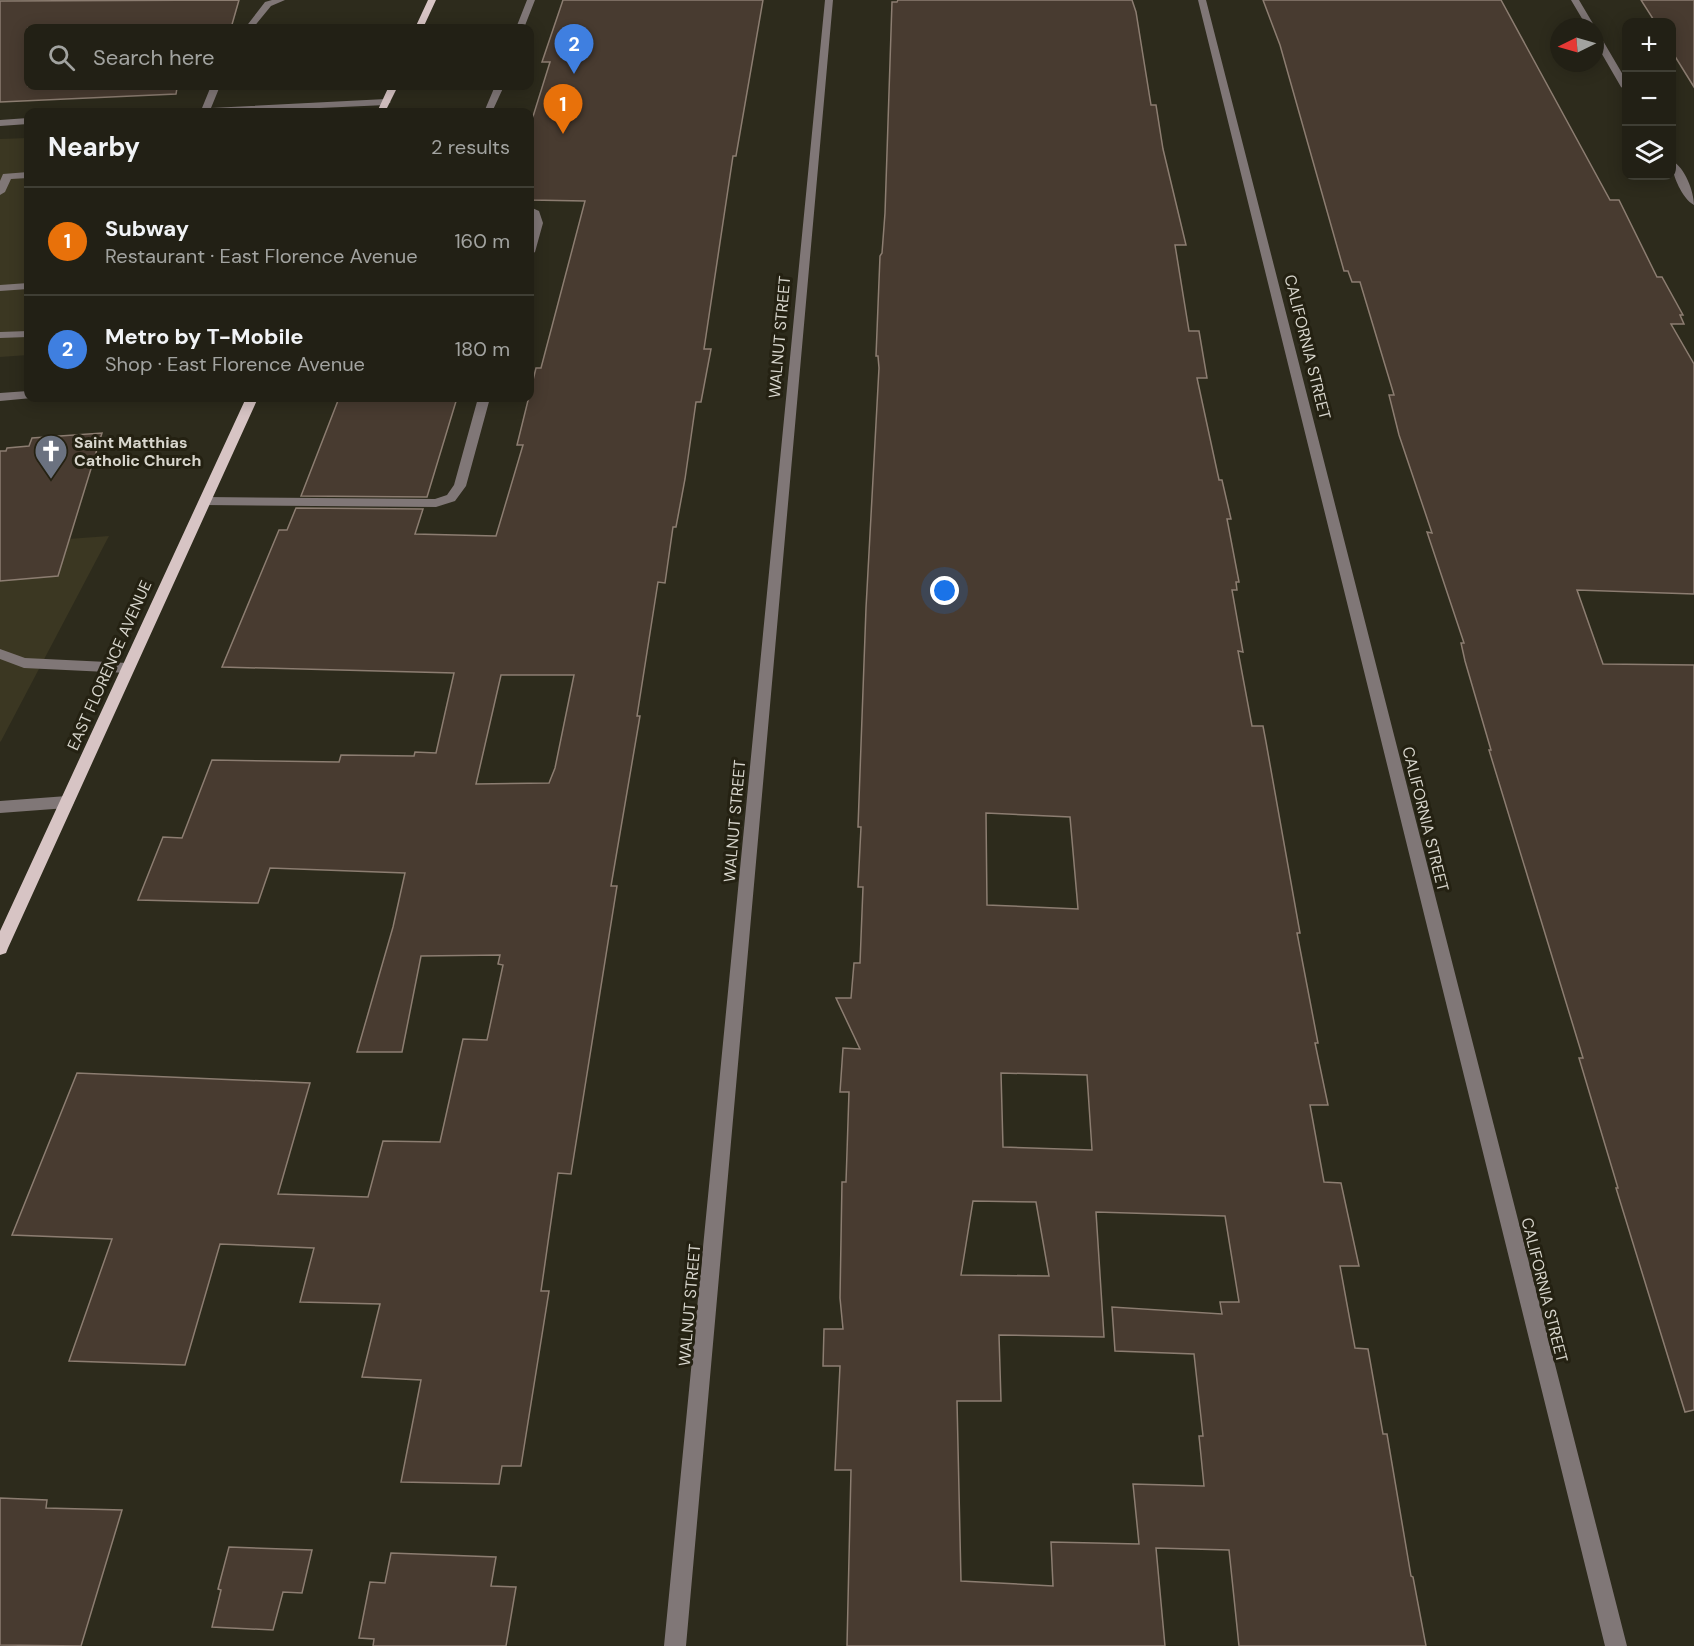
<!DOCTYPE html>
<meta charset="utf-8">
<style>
body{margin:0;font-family:"DM Sans",sans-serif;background:#2e2d22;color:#f1f3f6}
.controls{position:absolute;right:18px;top:18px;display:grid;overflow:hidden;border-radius:12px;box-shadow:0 3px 15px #0003}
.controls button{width:54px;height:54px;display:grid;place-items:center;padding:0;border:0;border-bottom:2px solid #3f3e34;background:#222015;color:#f1f3f6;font:30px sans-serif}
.compass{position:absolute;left:1550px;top:18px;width:54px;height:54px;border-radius:50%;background:#222015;box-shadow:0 3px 15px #0003;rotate:265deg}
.you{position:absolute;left:945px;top:591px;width:21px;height:21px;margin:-15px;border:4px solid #fff;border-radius:50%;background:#1a73e8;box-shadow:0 0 0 9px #1a73e833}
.badge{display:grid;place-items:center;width:39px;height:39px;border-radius:50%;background:#a1b3fd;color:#fff;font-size:20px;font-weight:700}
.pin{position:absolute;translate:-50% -50px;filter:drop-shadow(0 2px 3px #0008)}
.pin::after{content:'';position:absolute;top:32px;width:21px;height:18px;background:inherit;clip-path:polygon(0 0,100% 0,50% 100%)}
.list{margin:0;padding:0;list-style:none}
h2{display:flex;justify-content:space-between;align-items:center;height:78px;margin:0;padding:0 24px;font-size:26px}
h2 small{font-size:20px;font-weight:400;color:#a2a3a0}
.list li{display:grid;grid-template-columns:39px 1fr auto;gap:18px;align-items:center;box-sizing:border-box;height:108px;padding:0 24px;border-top:2px solid #3f3e34}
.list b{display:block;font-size:22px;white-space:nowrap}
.list p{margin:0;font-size:20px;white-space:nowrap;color:#a2a3a0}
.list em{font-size:20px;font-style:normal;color:#a2a3a0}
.icon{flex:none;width:33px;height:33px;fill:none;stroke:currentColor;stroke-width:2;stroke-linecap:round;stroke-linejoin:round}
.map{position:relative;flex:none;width:1694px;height:1646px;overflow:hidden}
.search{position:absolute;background:#222015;box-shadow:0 3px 15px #0003;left:24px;top:24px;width:510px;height:66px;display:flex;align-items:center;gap:15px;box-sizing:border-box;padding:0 21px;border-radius:12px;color:#a2a3a0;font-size:22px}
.panel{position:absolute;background:#222015;box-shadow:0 3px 15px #0003;left:24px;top:108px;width:510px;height:294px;border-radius:12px}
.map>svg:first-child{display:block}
.built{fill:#3b3722}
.building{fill:#483b30;stroke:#8c7d71;stroke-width:1.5;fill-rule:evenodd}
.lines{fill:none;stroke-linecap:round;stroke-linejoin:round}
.minor{fill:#807777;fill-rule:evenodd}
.major{fill:#d7c4c4;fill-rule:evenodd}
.labels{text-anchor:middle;stroke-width:6;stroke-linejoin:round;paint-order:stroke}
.street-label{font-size:16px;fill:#d8d6cd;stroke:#242112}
.poi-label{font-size:16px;font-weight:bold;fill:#d8d6cd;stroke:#242112;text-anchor:start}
</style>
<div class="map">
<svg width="1694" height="1646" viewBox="0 0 1694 1646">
<rect width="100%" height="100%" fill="#2d2b1c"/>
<path class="built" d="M 28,138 L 28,355 L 0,357 L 0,139 Z
M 109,536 L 1,741 L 0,742 L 0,544 Z"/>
<path class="building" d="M 239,0 L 231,28 L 28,28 L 28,86 L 209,86 L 207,89 L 177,88 L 176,94 L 0,102 L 0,1 Z
M 563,0 L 763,0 L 736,156 L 733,156 L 704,349 L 711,349 L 701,402 L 696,402 L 685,479 L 676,527 L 673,527 L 665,583 L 658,582 L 637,716 L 640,716 L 611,886 L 617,886 L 571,1174 L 558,1173 L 541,1291 L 549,1291 L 521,1466 L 502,1466 L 499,1484 L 401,1482 L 421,1380 L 362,1377 L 380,1304 L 300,1302 L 314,1248 L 220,1244 L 185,1365 L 69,1361 L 112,1239 L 12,1235 L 77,1073 L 310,1083 L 278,1194 L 368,1197 L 383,1141 L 440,1142 L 463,1039 L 487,1040 L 503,965 L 498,964 L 500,955 L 421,956 L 402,1052 L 357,1052 L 393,927 L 405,873 L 270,868 L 258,903 L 138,900 L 163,837 L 182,838 L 212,760 L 339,762 L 341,755 L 414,756 L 415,752 L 436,753 L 454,673 L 222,667 L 279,530 L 287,530 L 296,508 L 423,509 L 415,534 L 496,536 L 523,445 L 517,445 L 536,368 L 541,368 L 585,201 L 530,200 L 530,126 L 550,62 L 542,62 ZM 501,675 L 574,675 L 555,768 L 549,783 L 476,784 Z
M 898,0 L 1132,0 L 1136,12 L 1151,105 L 1156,105 L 1163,149 L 1186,245 L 1175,245 L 1189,331 L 1199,331 L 1207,378 L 1197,378 L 1219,480 L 1222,480 L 1231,519 L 1227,519 L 1239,582 L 1236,582 L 1237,590 L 1232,590 L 1243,652 L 1238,651 L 1252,726 L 1263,726 L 1266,742 L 1300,933 L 1297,933 L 1318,1043 L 1315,1043 L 1328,1105 L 1310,1105 L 1324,1182 L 1341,1183 L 1359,1266 L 1340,1266 L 1355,1348 L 1368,1349 L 1383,1434 L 1387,1434 L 1411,1576 L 1413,1577 L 1426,1646 L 1239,1646 L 1229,1550 L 1156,1548 L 1165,1646 L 847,1646 L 851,1470 L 835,1470 L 840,1366 L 823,1366 L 824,1329 L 843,1329 L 840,1298 L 842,1182 L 846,1182 L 849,1092 L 840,1092 L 843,1048 L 860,1049 L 836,998 L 851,998 L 854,963 L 860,963 L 863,887 L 858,887 L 861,827 L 858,827 L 866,608 L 879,368 L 878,356 L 876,356 L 880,256 L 882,253 L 885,213 L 892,2 L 897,2 ZM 986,813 L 1070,817 L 1078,909 L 987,905 ZM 1001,1073 L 1087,1075 L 1092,1150 L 1003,1147 ZM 973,1201 L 1036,1202 L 1049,1276 L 961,1275 ZM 1096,1212 L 1225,1216 L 1239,1302 L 1220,1302 L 1222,1314 L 1112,1307 L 1115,1351 L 1194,1354 L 1203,1436 L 1199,1436 L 1204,1486 L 1133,1484 L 1139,1544 L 1051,1542 L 1053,1586 L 961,1581 L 957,1401 L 1001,1401 L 999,1335 L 1104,1337 Z
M 1263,0 L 1501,0 L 1610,200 L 1619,200 L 1657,277 L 1662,277 L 1683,315 L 1680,315 L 1684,324 L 1671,324 L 1694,364 L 1694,594 L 1577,590 L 1603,664 L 1694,665 L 1694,1410 L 1685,1412 L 1616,1188 L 1618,1188 L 1579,1058 L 1583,1058 L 1489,750 L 1491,750 L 1465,661 L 1461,643 L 1464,643 L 1427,532 L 1432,533 L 1399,435 L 1389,395 L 1394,395 L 1360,282 L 1352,282 L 1348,271 L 1344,271 L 1280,45 Z
M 1641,0 L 1694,0 L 1694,87 L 1671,50 L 1671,22 L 1655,22 Z
M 339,398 L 457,398 L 427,497 L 301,496 Z
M 102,433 L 58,576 L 0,581 L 0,451 L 6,451 L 7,448 L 29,446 L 32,438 Z
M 0,1498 L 47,1500 L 46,1508 L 122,1510 L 81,1646 L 0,1645 Z
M 229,1547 L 312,1550 L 302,1593 L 283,1592 L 273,1630 L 212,1627 L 221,1590 L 218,1589 Z
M 391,1553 L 496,1557 L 491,1586 L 516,1587 L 506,1646 L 373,1646 L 374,1639 L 359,1638 L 370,1582 L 385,1583 Z"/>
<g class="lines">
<path class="minor" d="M 272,0 L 285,0 L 271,6 L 253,28 L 245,28 L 265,2 Z
M 527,0 L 535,0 L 524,28 L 516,28 Z
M 825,0 L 833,0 L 686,1646 L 664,1646 Z
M 1198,0 L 1206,0 L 1627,1646 L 1605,1646 Z
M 1571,0 L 1579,0 L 1595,27 L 1595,28 L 1587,27 Z
M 1595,31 L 1599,34 L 1626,80 L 1626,90 L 1621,87 L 1595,42 Z
M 211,86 L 220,86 L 211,108 L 386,99 L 391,102 L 386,105 L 233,112 L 183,112 L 187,109 L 202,108 Z
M 495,86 L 504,86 L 492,112 L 484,112 Z
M 28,118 L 28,124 L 0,126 L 0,120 Z
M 1672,161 C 1685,167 1694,192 1694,205 C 1682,199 1671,173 1672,161 Z
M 28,172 L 28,178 L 11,179 L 5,192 L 0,195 L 0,181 L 3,174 Z
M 530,207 L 539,211 L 543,223 L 535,252 L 530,255 L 530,235 L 533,223 Z
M 28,283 L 28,289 L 0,291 L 0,285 Z
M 28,331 L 28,337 L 0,338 L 0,332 Z
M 28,391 L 28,398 L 32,398 L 0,401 L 0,393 Z
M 478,398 L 490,398 L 466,486 L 455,501 L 436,507 L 205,505 L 199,501 L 205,497 L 435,499 L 447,495 L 454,485 Z
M 0,649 L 25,658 L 128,663 L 135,668 L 128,673 L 24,668 L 0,659 Z
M 67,796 L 72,798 L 74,802 L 72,806 L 67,808 L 0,813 L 0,801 Z"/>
<path class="major" d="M 428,0 L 436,0 L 423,28 L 415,28 Z
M 389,86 L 398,86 L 385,112 L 377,112 Z
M 246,398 L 258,398 L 8,948 L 6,953 L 0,955 L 0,931 Z"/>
</g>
<defs>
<g id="church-pin" transform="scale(1.725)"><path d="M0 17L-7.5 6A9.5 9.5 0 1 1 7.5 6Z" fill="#6b7280" stroke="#242112"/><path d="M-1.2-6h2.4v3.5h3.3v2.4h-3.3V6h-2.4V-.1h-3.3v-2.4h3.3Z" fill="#fff"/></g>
</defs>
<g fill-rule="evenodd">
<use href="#church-pin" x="51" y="451"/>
</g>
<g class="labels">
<g class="street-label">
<text transform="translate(779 337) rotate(-85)" y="6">WALNUT STREET</text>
<text transform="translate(1308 347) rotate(76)" y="6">CALIFORNIA STREET</text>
<text transform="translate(109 665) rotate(-66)" y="6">EAST FLORENCE AVENUE</text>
<text transform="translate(1426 819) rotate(76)" y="6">CALIFORNIA STREET</text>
<text transform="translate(734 821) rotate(-85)" y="6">WALNUT STREET</text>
<text transform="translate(1545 1290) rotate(76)" y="6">CALIFORNIA STREET</text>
<text transform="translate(689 1305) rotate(-85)" y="6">WALNUT STREET</text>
</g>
<g class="poi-label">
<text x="74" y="448">Saint Matthias<tspan x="74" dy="18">Catholic Church</tspan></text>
</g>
</g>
</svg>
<div class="controls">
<button>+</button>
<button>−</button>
<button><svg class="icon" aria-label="layers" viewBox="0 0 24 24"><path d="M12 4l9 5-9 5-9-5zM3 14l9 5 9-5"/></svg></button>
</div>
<svg class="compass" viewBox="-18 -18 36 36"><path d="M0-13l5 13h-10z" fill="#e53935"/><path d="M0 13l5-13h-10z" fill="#a2a3a0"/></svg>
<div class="you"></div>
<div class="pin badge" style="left:563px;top:134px;background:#e8710a">1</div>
<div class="pin badge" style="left:574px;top:74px;background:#3f7fe0">2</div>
<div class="search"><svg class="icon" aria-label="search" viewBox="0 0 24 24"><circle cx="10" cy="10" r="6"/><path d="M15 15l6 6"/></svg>Search here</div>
<section class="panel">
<h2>Nearby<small>2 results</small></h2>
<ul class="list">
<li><span class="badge" style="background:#e8710a">1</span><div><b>Subway</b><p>Restaurant · East Florence Avenue</p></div><em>160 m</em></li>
<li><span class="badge" style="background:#3f7fe0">2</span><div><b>Metro by T-Mobile</b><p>Shop · East Florence Avenue</p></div><em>180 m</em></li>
</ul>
</section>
</div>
